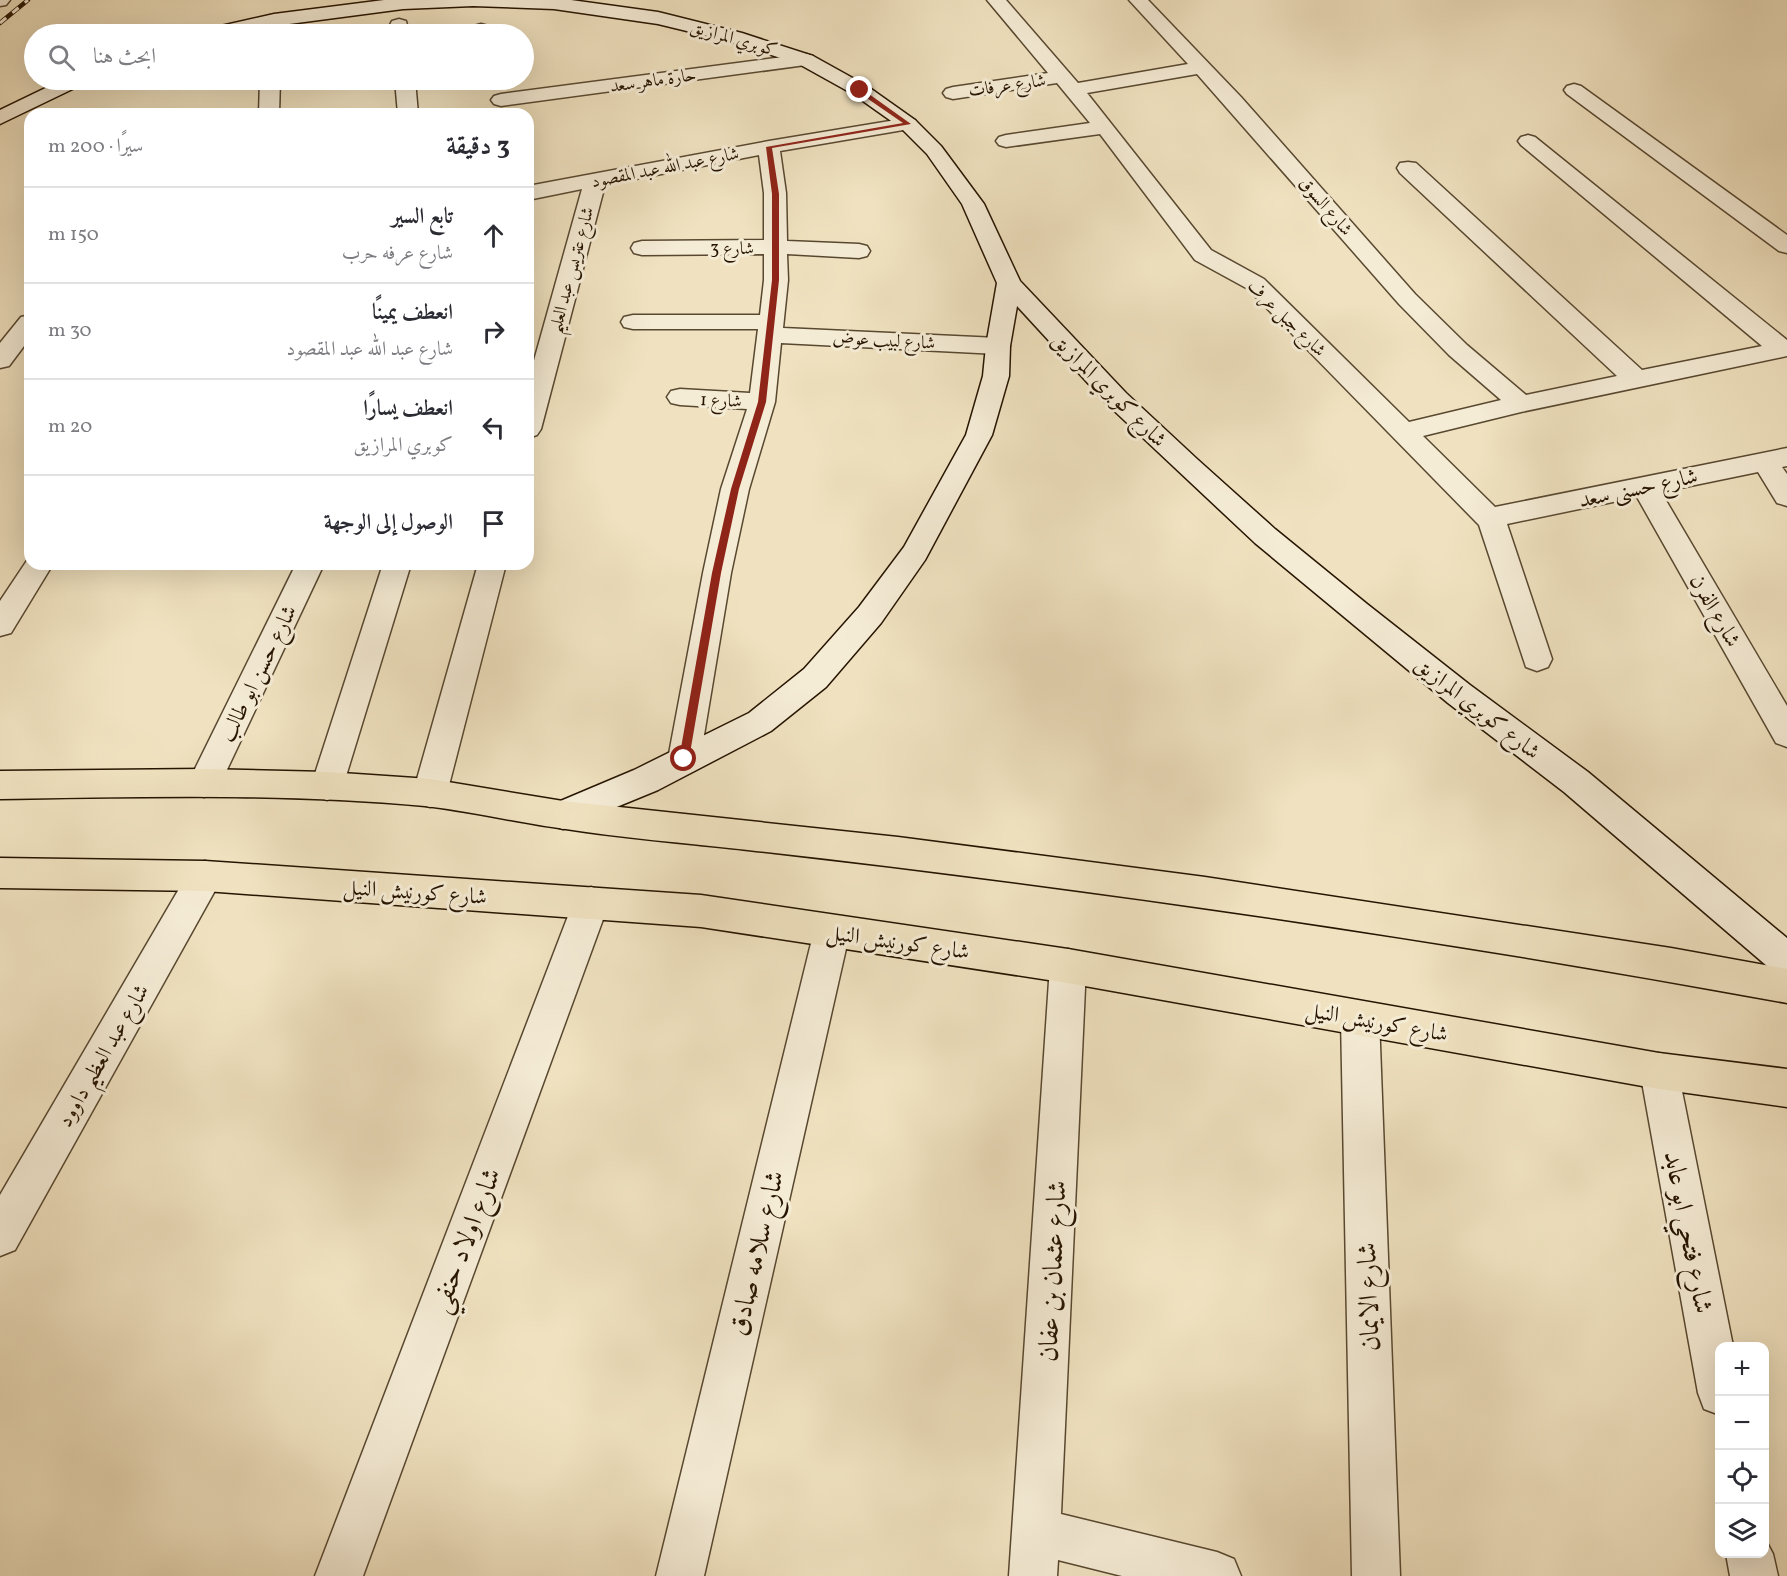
<!DOCTYPE html>
<html lang="ar">
<meta charset="utf-8">
<style>
body{margin:0;font-family:Vollkorn,Amiri,serif;background:#f2f2f3;color:#2b2b33;direction:rtl}
.controls{position:absolute;right:18px;bottom:18px;display:grid;overflow:hidden;border-radius:12px;box-shadow:0 6px 24px #0002}
.controls button{width:54px;height:54px;display:grid;place-items:center;padding:0;border:0;border-bottom:2px solid #e1e1e2;background:#fff;color:#2b2b33;font:30px sans-serif}
.stop{position:absolute;width:18px;height:18px;margin:-14px;border:4px solid #8f2418;border-radius:50%;background:#fff}
.stop.end{background:#8f2418;border-color:#fff;box-shadow:0 2px 6px #0008}
.list{margin:0;padding:0;list-style:none}
h2{display:flex;justify-content:space-between;align-items:center;height:78px;margin:0;padding:0 24px;font-size:26px}
h2 small{font-size:20px;font-weight:400;color:#7c7c81}
.list li{display:grid;grid-template-columns:39px 1fr auto;gap:18px;align-items:center;box-sizing:border-box;height:96px;padding:0 24px;border-top:2px solid #e1e1e2}
.list b{display:block;font-size:22px;white-space:nowrap}
.list p{margin:0;font-size:20px;white-space:nowrap;color:#7c7c81}
.list em{font-size:20px;font-style:normal;color:#7c7c81}
.icon{flex:none;width:33px;height:33px;fill:none;stroke:currentColor;stroke-width:2;stroke-linecap:round;stroke-linejoin:round}
.map{position:relative;flex:none;width:1787px;height:1576px;overflow:hidden;direction:ltr}
.search{position:absolute;background:#fff;box-shadow:0 6px 24px #0002;left:24px;top:24px;width:510px;height:66px;display:flex;align-items:center;gap:15px;box-sizing:border-box;padding:0 21px;border-radius:33px;color:#7c7c81;font-size:22px}
.panel{position:absolute;background:#fff;box-shadow:0 6px 24px #0002;left:24px;top:108px;width:510px;height:462px;border-radius:18px;direction:rtl}
.map>svg:first-child{display:block}
.lines{fill:none;stroke-linecap:round;stroke-linejoin:round}
.street-casing{stroke:#584830;stroke-width:3}
.secondary-casing{stroke:#261400;stroke-width:3}
.highway-casing{stroke:#261400;stroke-width:3}
.street{fill:#f5ecd6;fill-rule:evenodd}
.secondary{fill:#f5ecd6;fill-rule:evenodd}
.highway{fill:#f0e2c0;fill-rule:evenodd}
.rail-casing{stroke:#261400;stroke-width:4.5}
.rail{stroke:#f5ecd6;stroke-width:3;stroke-dasharray:8;stroke-linecap:butt}
.route{fill:#8f2418}
.labels{text-anchor:middle;stroke-width:6;stroke-linejoin:round;paint-order:stroke}
.far-street-label{font-size:18px;fill:#261400;stroke:#f5ecd6}
.street-label{font-size:22px;fill:#261400;stroke:#f5ecd6}
.near-street-label{font-size:27px;fill:#261400;stroke:#f5ecd6}
</style>
<div class="map">
<svg width="1787" height="1576" viewBox="0 0 1787 1576">
<rect width="100%" height="100%" fill="#f0e2c0"/>
<filter id="stains"><feTurbulence type="fractalNoise" baseFrequency=".00333" numOctaves="4"/><feColorMatrix values="0 0 0 0 .2 0 0 0 0 .09 0 0 0 0 .02 0 0 0 .5 -.17"/></filter>
<radialGradient id="worn" r=".72"><stop offset=".6" stop-color="#630" stop-opacity="0"/><stop offset="1" stop-color="#630" stop-opacity=".3"/></radialGradient>
<g class="lines">
<g class="street-casing">
<path id="street" d="M 0,0 L 10,0 L 6,5 L 0,6 Z
M 987,0 L 1006,0 L 1078,83 L 1188,64 L 1129,0 L 1148,0 L 1241,97 L 1415,294 L 1467,345 L 1526,395 L 1617,376 L 1400,173 L 1397,168 L 1400,163 L 1408,162 L 1416,163 L 1642,370 L 1762,346 L 1521,145 L 1518,141 L 1521,137 L 1528,135 L 1535,137 L 1787,340 L 1787,356 L 1521,412 L 1423,436 L 1495,507 L 1787,448 L 1787,466 L 1782,467 L 1787,474 L 1787,506 L 1777,503 L 1758,472 L 1661,492 L 1787,706 L 1787,747 L 1776,743 L 1637,497 L 1507,524 L 1552,659 L 1548,667 L 1537,671 L 1526,667 L 1479,525 L 1248,289 L 1195,260 L 1100,134 L 1006,147 L 999,145 L 996,141 L 999,137 L 1006,135 L 1090,123 L 1057,83 L 953,99 L 946,97 L 943,93 L 946,89 L 953,87 L 1048,73 ZM 1197,74 L 1399,304 L 1449,355 L 1501,400 L 1409,422 L 1264,279 L 1211,250 L 1087,93 Z
M 399,19 L 406,21 L 409,34 L 391,34 L 390,25 L 392,21 Z
M 481,24 L 488,26 L 491,34 L 473,34 L 472,30 L 474,26 Z
M 806,54 L 813,56 L 816,60 L 813,64 L 501,106 L 494,104 L 491,100 L 494,96 L 501,94 Z
M 260,80 L 280,80 L 279,114 L 259,114 Z
M 395,80 L 415,80 L 418,114 L 398,114 Z
M 1574,84 L 1581,86 L 1787,235 L 1787,253 L 1779,251 L 1567,94 L 1564,90 L 1567,86 Z
M 908,118 L 915,120 L 918,124 L 915,128 L 780,151 L 786,193 L 787,241 L 859,244 L 867,246 L 870,251 L 867,256 L 859,258 L 787,254 L 788,280 L 783,328 L 998,338 L 1007,341 L 1010,346 L 1007,351 L 998,354 L 781,343 L 775,402 L 749,489 L 731,573 L 700,759 L 695,768 L 684,772 L 673,768 L 668,759 L 703,573 L 721,489 L 747,409 L 680,405 L 671,403 L 667,397 L 671,391 L 680,389 L 750,393 L 758,329 L 633,329 L 624,327 L 621,322 L 624,317 L 633,315 L 760,315 L 764,280 L 764,254 L 642,255 L 634,253 L 631,248 L 634,243 L 642,241 L 764,240 L 764,193 L 759,155 L 605,185 L 541,429 L 537,435 L 528,438 L 528,382 L 582,189 L 528,200 L 528,186 L 769,141 Z
M 30,315 L 30,338 L 9,366 L 0,368 L 0,343 L 21,317 Z
M 30,556 L 30,564 L 53,564 L 11,633 L 0,636 L 0,601 Z
M 296,564 L 324,564 L 216,793 L 204,797 L 192,793 L 188,783 Z
M 383,564 L 411,564 L 343,786 L 339,796 L 327,800 L 315,796 L 311,786 Z
M 478,564 L 506,564 L 447,793 L 442,803 L 430,807 L 418,803 L 413,793 Z
M 205,861 L 217,865 L 222,876 L 217,887 L 15,1250 L 0,1256 L 0,1195 L 193,865 Z
M 591,887 L 603,892 L 609,903 L 363,1576 L 315,1576 L 573,903 L 579,892 Z
M 832,915 L 845,920 L 850,931 L 704,1576 L 656,1576 L 814,931 L 819,920 Z
M 1068,949 L 1081,954 L 1086,966 L 1061,1514 L 1217,1552 L 1234,1559 L 1241,1576 L 1122,1576 L 1058,1560 L 1057,1576 L 1009,1576 L 1050,966 L 1055,954 Z
M 1360,1001 L 1373,1006 L 1379,1018 L 1400,1576 L 1352,1576 L 1341,1018 L 1347,1006 Z
M 1659,1053 L 1673,1058 L 1678,1071 L 1733,1346 L 1720,1346 L 1720,1415 L 1704,1409 L 1698,1393 L 1640,1071 L 1645,1058 Z
M 1764,1537 L 1773,1554 L 1778,1576 L 1730,1576 L 1726,1554 L 1764,1554 Z"/>
</g>
<g class="secondary-casing">
<path id="secondary" d="M 384,0 L 571,0 L 658,12 L 742,33 L 813,56 L 867,86 L 915,120 L 941,146 L 984,204 L 1020,281 L 1126,393 L 1197,459 L 1275,529 L 1367,604 L 1470,685 L 1588,772 L 1787,938 L 1787,976 L 1774,972 L 1564,792 L 1448,703 L 1255,543 L 1108,405 L 1017,306 L 1010,346 L 1009,376 L 992,435 L 925,560 L 881,623 L 826,687 L 771,731 L 658,790 L 563,829 L 551,825 L 546,815 L 551,805 L 634,770 L 749,713 L 804,669 L 859,607 L 904,547 L 966,435 L 983,376 L 986,346 L 997,283 L 962,204 L 927,154 L 901,128 L 853,94 L 799,64 L 728,41 L 658,24 L 554,9 L 473,6 L 403,9 L 274,26 L 234,34 L 201,34 L 203,30 L 274,14 Z
M 62,80 L 86,80 L 83,84 L 0,124 L 0,110 Z"/>
</g>
<g class="highway-casing">
<path id="highway" d="M 204,769 L 327,772 L 430,779 L 563,801 L 898,837 L 1205,877 L 1671,948 L 1787,969 L 1787,1003 C 1443,940 1096,889 748,850 C 685,843 622,838 559,828 C 515,822 470,811 425,806 C 284,793 142,797 0,799 L 0,771 Z
M 0,858 L 205,861 L 701,895 L 1068,949 L 1659,1053 L 1787,1069 L 1787,1107 L 1659,1089 L 1068,983 L 701,927 L 205,891 L 0,888 Z"/>
</g>
<use href="#street" class="street"/>
<use href="#secondary" class="secondary"/>
<use href="#highway" class="highway"/>
<g class="rail-casing">
<path id="rail" d="M 0,23 L 28,0"/>
</g>
<use href="#rail" class="rail"/>
</g>
<path class="route" d="M 858,89 L 862,89 L 911,124 L 772,148 L 779,194 L 779,280 L 766,402 L 739,489 L 721,573 L 689,759 L 684,763 L 679,759 L 712,573 L 731,489 L 758,402 L 772,280 L 772,194 L 766,147 L 903,123 L 858,92 Z"/>
<g class="labels">
<g class="far-street-label">
<text transform="translate(734 38) rotate(16)" y="6">كوبري المرازيق</text>
<text transform="translate(653 80) rotate(-8)" y="6">حارة ماهر سعد</text>
<text transform="translate(1007 85) rotate(-8)" y="6">شارع عرفات</text>
<text transform="translate(665 167) rotate(-11)" y="6">شارع عبد الله عبد المقصود</text>
<text transform="translate(1326 206) rotate(49)" y="6">شارع السوق</text>
<text x="732" y="254">شارع 3</text>
<text transform="translate(571 270) rotate(-75)" y="6">شارع عتريس عبد العليم</text>
<text transform="translate(1287 318) rotate(44)" y="6">شارع جبل عرف</text>
<text transform="translate(884 340) rotate(3)" y="6">شارع لبيب عوض</text>
<text transform="translate(721 400) rotate(3)" y="6">شارع 1</text>
</g>
<g class="street-label">
<text transform="translate(1110 389) rotate(45)" y="8">شارع كوبري المرازيق</text>
<text transform="translate(1638 487) rotate(-12)" y="8">شارع حسنى سعد</text>
<text transform="translate(1716 610) rotate(60)" y="8">شارع الفرن</text>
<text transform="translate(257 673) rotate(-64)" y="8">شارع حسن ابو طالب</text>
<text transform="translate(1478 707) rotate(38)" y="8">شارع كوبري المرازيق</text>
<text transform="translate(415 891) rotate(4)" y="8">شارع كورنيش النيل</text>
<text transform="translate(898 941) rotate(8)" y="8">شارع كورنيش النيل</text>
<text transform="translate(1377 1021) rotate(10)" y="8">شارع كورنيش النيل</text>
<text transform="translate(102 1055) rotate(-60)" y="8">شارع عبد العظيم داوود</text>
</g>
<g class="near-street-label">
<text transform="translate(1689 1232) rotate(79)" y="9">شارع فتحي ابو عابد</text>
<text transform="translate(465 1240) rotate(-69)" y="9">شارع اولاد حنفي</text>
<text transform="translate(756 1253) rotate(-77)" y="9">شارع سلامه صادق</text>
<text transform="translate(1052 1271) rotate(-87)" y="9">شارع عثمان بن عفان</text>
<text transform="translate(1368 1297) rotate(-92)" y="9">شارع الايمان</text>
</g>
</g>
<rect width="100%" height="100%" filter="url(#stains)"/>
<rect width="100%" height="100%" fill="url(#worn)"/>
</svg>
<div class="controls">
<button>+</button>
<button>−</button>
<button><svg class="icon" aria-label="locate" viewBox="0 0 24 24"><circle cx="12" cy="12" r="6"/><path d="M12 2v4M12 18v4M2 12h4M18 12h4"/></svg></button>
<button><svg class="icon" aria-label="layers" viewBox="0 0 24 24"><path d="M12 4l9 5-9 5-9-5zM3 14l9 5 9-5"/></svg></button>
</div>
<div class="stop" style="left:684px;top:759px"></div>
<div class="stop end" style="left:860px;top:90px"></div>
<div class="search"><svg class="icon" aria-label="search" viewBox="0 0 24 24"><circle cx="10" cy="10" r="6"/><path d="M15 15l6 6"/></svg>ابحث هنا</div>
<section class="panel">
<h2>3 دقيقة<small>سيرًا · 200 m</small></h2>
<ul class="list">
<li><svg class="icon" aria-label="ahead" viewBox="0 0 24 24"><path d="M12 20V5M6 11l6-6 6 6"/></svg><div><b>تابع السير</b><p>شارع عرفه حرب</p></div><em>150 m</em></li>
<li><svg class="icon" aria-label="right" viewBox="0 0 24 24"><path d="M7 20v-9h11M14 6l5 5-5 5"/></svg><div><b>انعطف يمينًا</b><p>شارع عبد الله عبد المقصود</p></div><em>30 m</em></li>
<li><svg class="icon" aria-label="left" viewBox="0 0 24 24"><path d="M17 20v-9H6M10 6l-5 5 5 5"/></svg><div><b>انعطف يسارًا</b><p>كوبري المرازيق</p></div><em>20 m</em></li>
<li><svg class="icon" aria-label="arrive" viewBox="0 0 24 24"><path d="M6 21V4h12l-3 4 3 4H6"/></svg><div><b>الوصول إلى الوجهة</b></div></li>
</ul>
</section>
</div>
